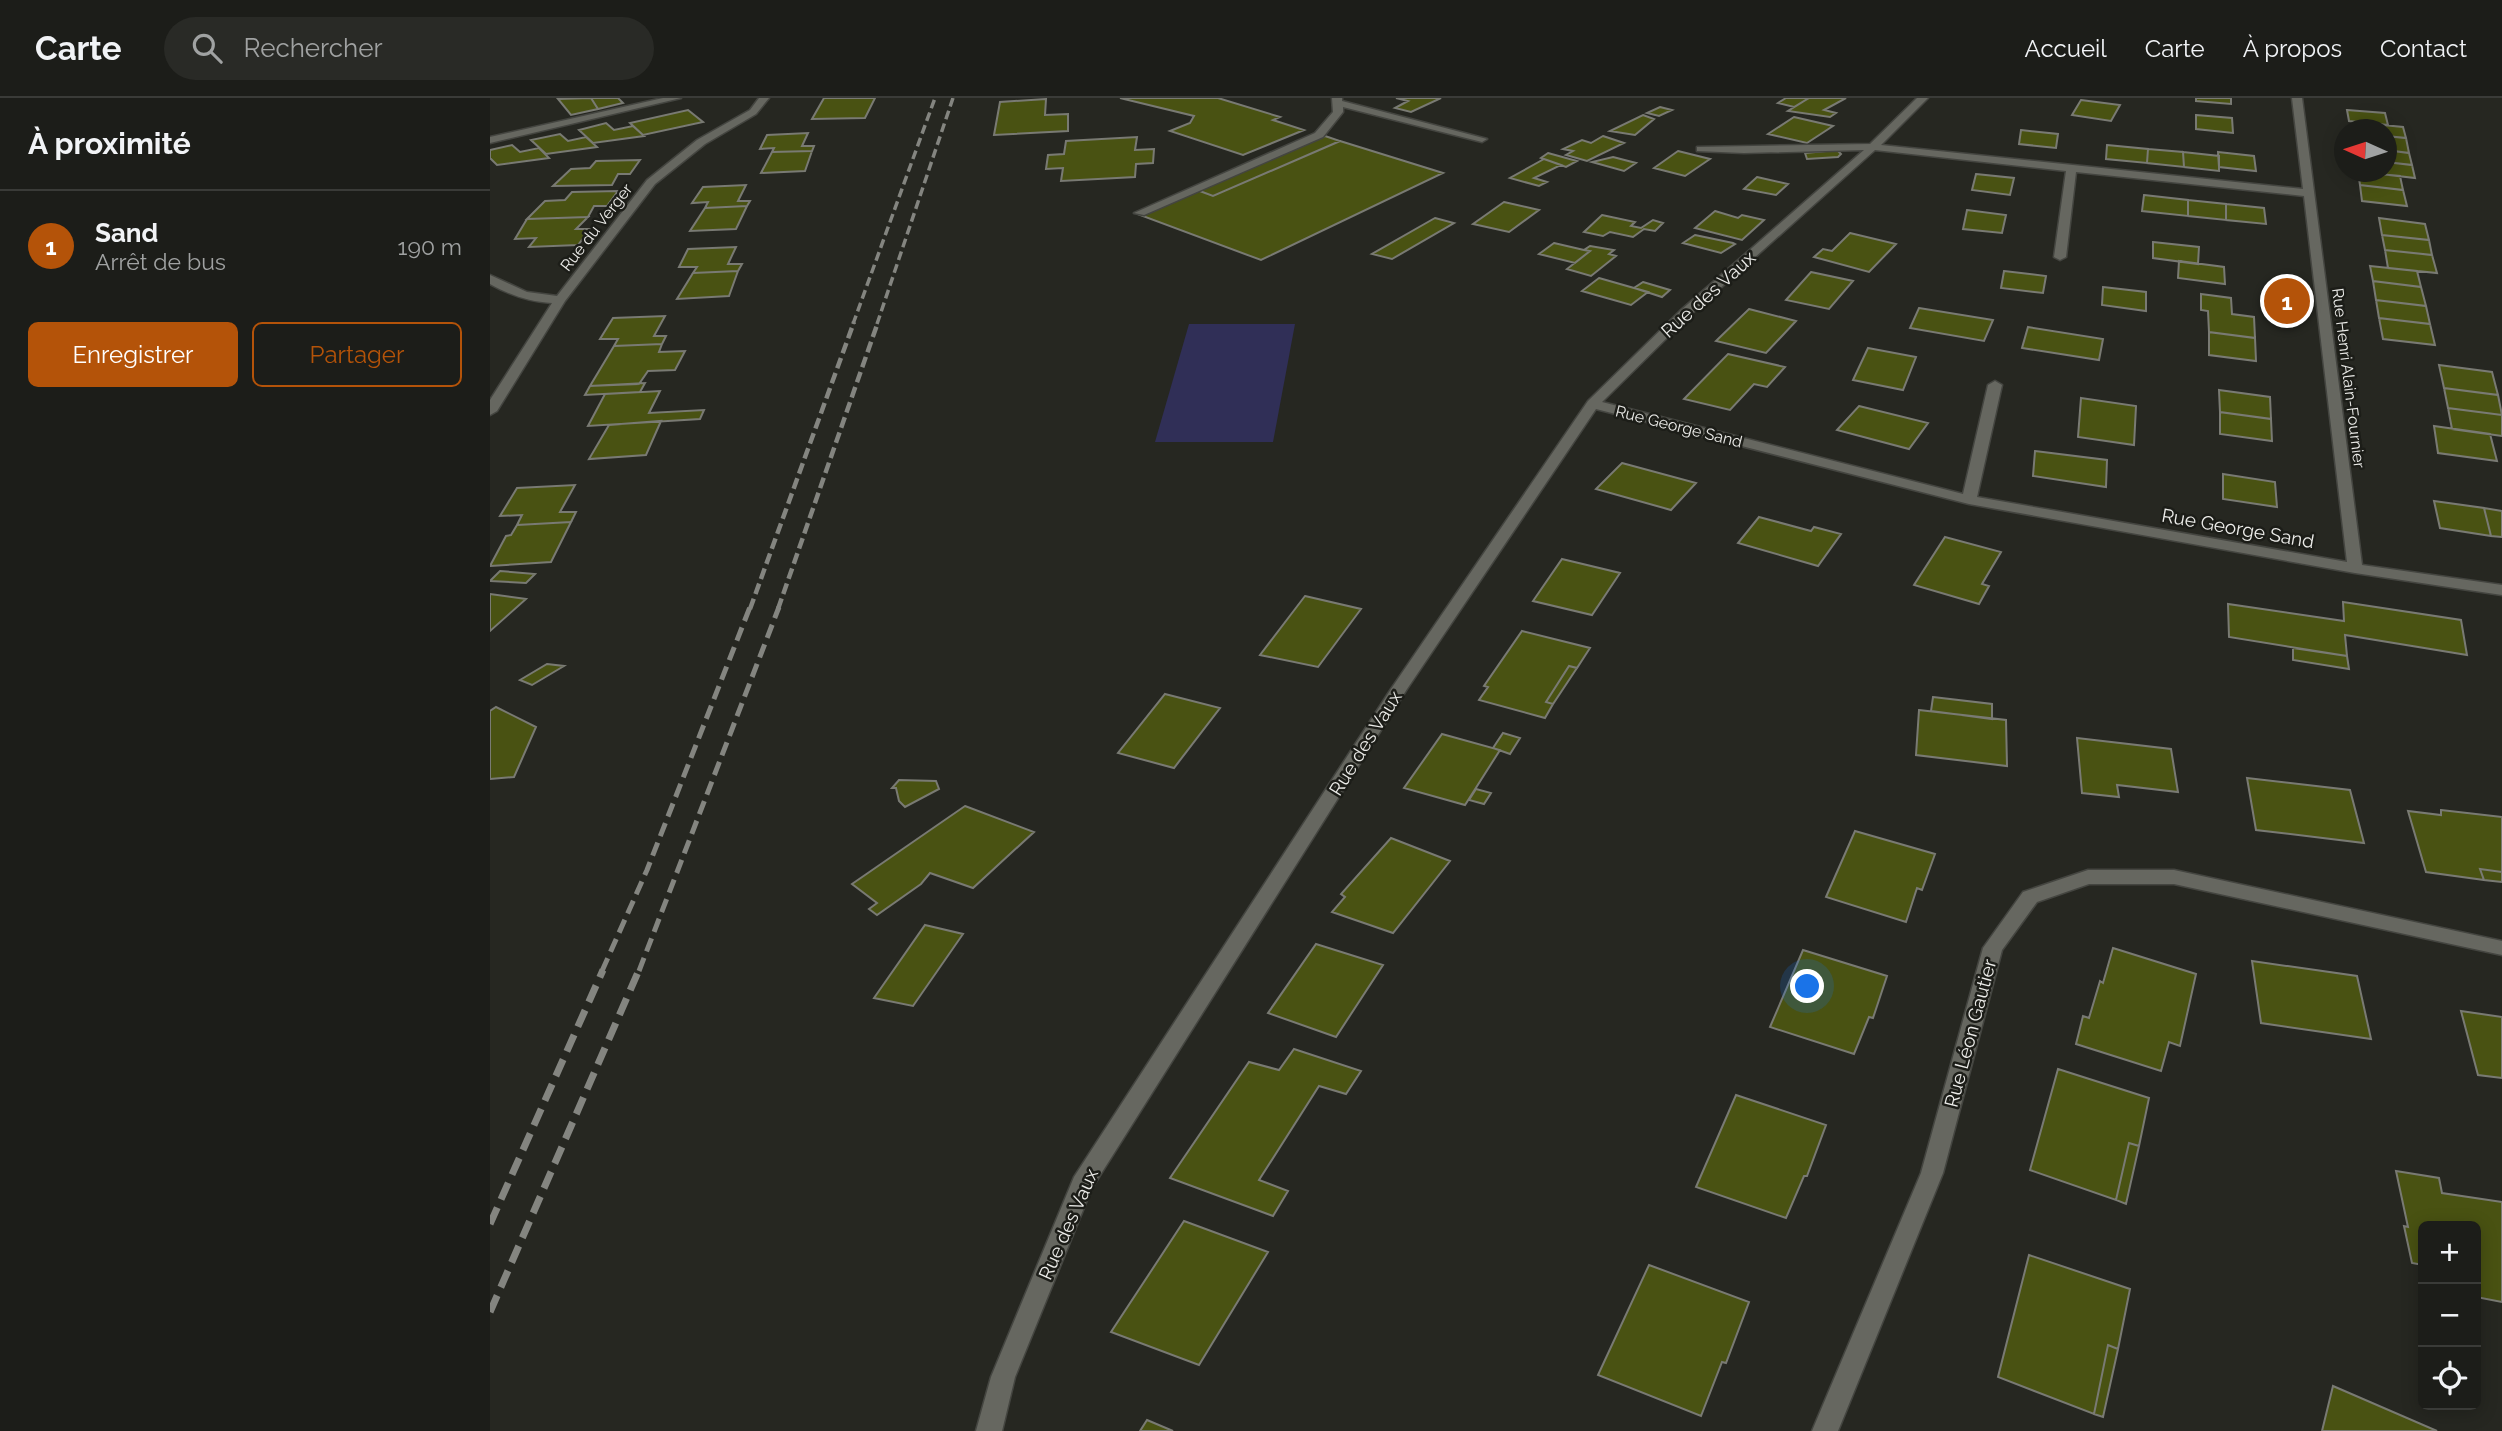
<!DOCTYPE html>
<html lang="fr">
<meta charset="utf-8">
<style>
body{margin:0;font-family:Raleway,sans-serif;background:#292a26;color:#f1f3f6}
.controls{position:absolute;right:21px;bottom:21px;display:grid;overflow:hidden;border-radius:10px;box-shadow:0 4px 18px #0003}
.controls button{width:63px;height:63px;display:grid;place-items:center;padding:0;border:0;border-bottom:2px solid #3a3b38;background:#1c1d19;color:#f1f3f6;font:35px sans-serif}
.compass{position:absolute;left:1844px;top:21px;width:63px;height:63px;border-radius:50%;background:#1c1d19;box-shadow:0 4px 18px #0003;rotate:273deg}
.you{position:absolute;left:1318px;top:889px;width:24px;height:24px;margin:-18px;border:5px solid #fff;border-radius:50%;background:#1a73e8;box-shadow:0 0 0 10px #1a73e833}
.badge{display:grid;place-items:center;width:46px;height:46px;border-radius:50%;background:#b45309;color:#fff;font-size:23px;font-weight:700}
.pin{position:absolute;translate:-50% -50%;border:4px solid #fff;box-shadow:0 2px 7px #0006}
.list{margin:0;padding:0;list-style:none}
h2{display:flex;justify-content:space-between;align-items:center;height:91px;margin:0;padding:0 28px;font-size:30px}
h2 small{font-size:23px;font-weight:400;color:#a0a2a2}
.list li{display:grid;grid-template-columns:46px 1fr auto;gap:21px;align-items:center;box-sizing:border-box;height:112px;padding:0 28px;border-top:2px solid #3a3b38}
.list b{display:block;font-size:26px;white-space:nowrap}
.list p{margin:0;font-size:23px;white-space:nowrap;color:#a0a2a2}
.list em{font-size:23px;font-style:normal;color:#a0a2a2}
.actions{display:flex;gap:14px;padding:21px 28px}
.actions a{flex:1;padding:16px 0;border:2px solid #b45309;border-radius:10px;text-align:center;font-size:24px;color:#b45309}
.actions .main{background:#b45309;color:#fff}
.icon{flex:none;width:38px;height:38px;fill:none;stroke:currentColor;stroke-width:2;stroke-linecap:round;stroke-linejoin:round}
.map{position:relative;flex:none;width:2012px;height:1333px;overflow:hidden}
header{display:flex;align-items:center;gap:42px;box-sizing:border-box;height:98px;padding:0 35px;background:#1c1d19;border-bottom:2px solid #3a3b38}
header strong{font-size:33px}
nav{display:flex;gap:38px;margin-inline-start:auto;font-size:24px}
.search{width:490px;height:63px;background:#292a26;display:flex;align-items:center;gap:18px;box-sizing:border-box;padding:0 24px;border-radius:38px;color:#a0a2a2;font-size:26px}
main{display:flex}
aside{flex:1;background:#1c1d19}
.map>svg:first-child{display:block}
.green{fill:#302f57}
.building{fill:#495212;stroke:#797a73;stroke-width:2}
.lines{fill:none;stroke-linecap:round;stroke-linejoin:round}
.minor-casing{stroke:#444540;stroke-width:3}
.minor{fill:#666760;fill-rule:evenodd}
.rail-far3{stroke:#848580;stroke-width:3.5;stroke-dasharray:9 4.5;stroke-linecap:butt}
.rail-far2{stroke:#848580;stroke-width:4.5;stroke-dasharray:11 5;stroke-linecap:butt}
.rail-far1{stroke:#848580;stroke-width:5;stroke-dasharray:14 7;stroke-linecap:butt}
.rail{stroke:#848580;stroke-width:7;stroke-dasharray:18 9;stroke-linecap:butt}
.labels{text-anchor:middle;stroke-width:5;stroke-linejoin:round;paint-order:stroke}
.far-street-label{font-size:16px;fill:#ecece9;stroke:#1c1d18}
.street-label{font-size:19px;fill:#ecece9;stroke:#1c1d18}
</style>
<header>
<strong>Carte</strong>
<div class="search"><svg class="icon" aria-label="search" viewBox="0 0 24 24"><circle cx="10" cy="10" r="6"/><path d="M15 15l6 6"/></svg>Rechercher</div>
<nav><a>Accueil</a><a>Carte</a><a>À propos</a><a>Contact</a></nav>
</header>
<main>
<aside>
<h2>À proximité<small></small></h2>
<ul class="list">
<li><span class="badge">1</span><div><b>Sand</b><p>Arrêt de bus</p></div><em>190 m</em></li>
</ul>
<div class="actions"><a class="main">Enregistrer</a><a>Partager</a></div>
</aside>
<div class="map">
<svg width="2012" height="1333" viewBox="0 0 2012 1333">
<rect width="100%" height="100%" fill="#262721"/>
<path class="green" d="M 699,226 L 805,226 L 783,344 L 665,344 Z"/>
<path class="building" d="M 101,0 L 108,11 L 81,17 L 68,1 Z
M 101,0 L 128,0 L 133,5 L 108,11 Z
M 334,0 L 385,0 L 375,20 L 322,21 Z
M 630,0 L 728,0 L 790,19 L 783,22 L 814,32 L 753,57 L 680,33 L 700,25 L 704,18 Z
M 906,0 L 951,0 L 921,14 L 905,10 L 918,3 Z
M 1296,0 L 1319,0 L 1304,9 L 1288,5 Z
M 1319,0 L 1356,0 L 1334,12 L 1346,15 L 1340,19 L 1298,13 Z
M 1706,0 L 1741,0 L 1741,6 L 1706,3 Z
M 556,1 L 555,17 L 578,16 L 578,33 L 504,37 L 510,4 Z
M 1591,2 L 1630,7 L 1621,23 L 1582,17 Z
M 1170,9 L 1182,12 L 1169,18 L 1157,15 Z
M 198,12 L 213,24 L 153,37 L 140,25 Z
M 1857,12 L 1895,15 L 1898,27 L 1859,23 Z
M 1153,17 L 1164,21 L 1145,37 L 1120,33 Z
M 1706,17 L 1742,20 L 1743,35 L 1706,31 Z
M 1304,19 L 1343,28 L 1317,45 L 1278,36 Z
M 116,25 L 124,32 L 143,28 L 154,38 L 103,45 L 89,32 Z
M 1872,25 L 1913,29 L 1916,40 L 1896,38 L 1896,32 L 1873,32 Z
M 1531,32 L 1568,36 L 1566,50 L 1529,46 Z
M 318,35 L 312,48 L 324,48 L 322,53 L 282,54 L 284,50 L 270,51 L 277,37 Z
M 70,36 L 78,43 L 96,39 L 107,49 L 56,56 L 41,42 Z
M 835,38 L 850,43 L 723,98 L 707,92 Z
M 1113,38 L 1134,45 L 1097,63 L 1076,57 L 1083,53 L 1073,51 L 1092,42 L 1101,45 Z
M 1896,38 L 1916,40 L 1919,55 L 1896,52 Z
M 647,39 L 645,52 L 664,51 L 663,65 L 646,66 L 645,79 L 571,83 L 573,70 L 556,71 L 558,57 L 574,56 L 576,43 Z
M 850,43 L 953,75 L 771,162 L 650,117 L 707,92 L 723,98 Z
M 22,47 L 30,54 L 49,50 L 59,60 L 7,67 L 0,60 L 0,52 Z
M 1617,47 L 1658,51 L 1657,65 L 1616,61 Z
M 1658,51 L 1693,54 L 1694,69 L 1657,65 Z
M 1347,52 L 1351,56 L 1348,59 L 1317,61 L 1315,55 Z
M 1896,52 L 1919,55 L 1922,67 L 1896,64 Z
M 322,53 L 315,73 L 271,75 L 282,54 Z
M 1188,53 L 1220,61 L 1195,78 L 1164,70 Z
M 1693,54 L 1729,58 L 1729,73 L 1694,69 Z
M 1728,54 L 1764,58 L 1766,73 L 1729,69 Z
M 1058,55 L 1087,63 L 1076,69 L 1051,60 Z
M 1123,59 L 1146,65 L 1134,73 L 1102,64 Z
M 1054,61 L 1071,67 L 1044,80 L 1057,84 L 1049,88 L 1020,80 Z
M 150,62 L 140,76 L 128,76 L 122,87 L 63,88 L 81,71 L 100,70 L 106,63 Z
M 1896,64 L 1922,67 L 1925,80 L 1882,75 L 1896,74 Z
M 1868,74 L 1910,78 L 1913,92 L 1870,87 Z
M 1486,76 L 1524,80 L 1520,97 L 1482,92 Z
M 1267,79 L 1298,86 L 1286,97 L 1254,91 Z
M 256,87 L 248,103 L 260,103 L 257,108 L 215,110 L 218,104 L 202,105 L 213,89 Z
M 1870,87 L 1913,92 L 1917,108 L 1872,103 Z
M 128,93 L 117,108 L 104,108 L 98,119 L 37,121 L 55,103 L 75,102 L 82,94 Z
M 1654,97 L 1698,102 L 1698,118 L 1652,113 Z
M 1698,102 L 1736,106 L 1736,122 L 1698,118 Z
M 1014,104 L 1049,112 L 1019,134 L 983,126 Z
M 1736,106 L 1774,110 L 1776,126 L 1736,122 Z
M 257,108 L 246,131 L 200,133 L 215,110 Z
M 1477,112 L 1516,117 L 1512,135 L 1473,131 Z
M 1225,113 L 1248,120 L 1252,117 L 1274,122 L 1252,142 L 1205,130 Z
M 1112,117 L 1145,124 L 1141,128 L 1151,130 L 1163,122 L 1173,125 L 1165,133 L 1154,131 L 1143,139 L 1120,134 L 1113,138 L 1094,134 Z
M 98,119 L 86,131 L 100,131 L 88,147 L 39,149 L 46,140 L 25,141 L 37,121 Z
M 945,120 L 964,125 L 902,161 L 882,156 Z
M 1889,120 L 1935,126 L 1939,142 L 1892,137 Z
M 1360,135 L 1406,146 L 1379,174 L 1324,159 L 1333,151 L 1342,153 Z
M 1205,137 L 1243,145 L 1245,146 L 1231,155 L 1193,145 Z
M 1892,137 L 1939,142 L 1942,157 L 1895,152 Z
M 1663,144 L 1709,149 L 1708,166 L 1663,160 Z
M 1064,145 L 1094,152 L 1100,153 L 1085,165 L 1049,156 Z
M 1100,148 L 1124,152 L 1119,156 L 1126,158 L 1101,178 L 1077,171 L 1100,153 L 1094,152 Z
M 246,149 L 238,166 L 252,166 L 248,173 L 203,175 L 207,169 L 189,169 L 198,151 Z
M 1895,152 L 1942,157 L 1947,175 L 1898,170 Z
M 1689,163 L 1734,169 L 1735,186 L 1688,180 Z
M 1880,168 L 1927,173 L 1931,189 L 1883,183 Z
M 248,173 L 239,198 L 187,201 L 203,175 Z
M 1514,173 L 1556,178 L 1553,195 L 1511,190 Z
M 1321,174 L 1363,183 L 1339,211 L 1296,202 Z
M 1109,180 L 1158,194 L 1141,207 L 1092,193 Z
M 1883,183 L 1931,189 L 1936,208 L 1886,202 Z
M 1153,184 L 1180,192 L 1172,199 L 1144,190 Z
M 1613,189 L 1656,194 L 1656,213 L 1612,207 Z
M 1711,196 L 1741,200 L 1742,216 L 1764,219 L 1765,240 L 1719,234 L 1718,213 L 1711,212 Z
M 1886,202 L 1936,208 L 1940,226 L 1889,220 Z
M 1429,210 L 1503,222 L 1494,243 L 1420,230 Z
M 1259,211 L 1306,223 L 1276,255 L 1226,243 Z
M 175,218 L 164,238 L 176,238 L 172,246 L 124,248 L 128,241 L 110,241 L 123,220 Z
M 1889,220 L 1940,226 L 1945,247 L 1893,241 Z
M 1538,229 L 1613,241 L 1609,262 L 1532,250 Z
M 1719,234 L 1765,240 L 1766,263 L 1719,257 Z
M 172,246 L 169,254 L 195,253 L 185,272 L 158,273 L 149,286 L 100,288 L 124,248 Z
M 1378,250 L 1426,259 L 1413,292 L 1363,282 Z
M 1238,256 L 1295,269 L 1277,289 L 1264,286 L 1240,312 L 1194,301 Z
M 1949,267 L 2002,274 L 2008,297 L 1954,290 Z
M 155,285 L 150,294 L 95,297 L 100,288 Z
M 1954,290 L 2008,297 L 2012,317 L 1958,310 Z
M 1729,292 L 1780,299 L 1781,321 L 1730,314 Z
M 170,293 L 159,315 L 214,312 L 210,321 L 98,328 L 115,296 Z
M 1591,300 L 1646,308 L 1644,347 L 1588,339 Z
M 1369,308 L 1438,325 L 1419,351 L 1347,332 Z
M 1958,310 L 2012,317 L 2012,338 L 1962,331 Z
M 1730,314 L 1781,321 L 1782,343 L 1730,336 Z
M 171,323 L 156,357 L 99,361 L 119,327 Z
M 1944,328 L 2000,336 L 2007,363 L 1948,355 Z
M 1545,353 L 1617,362 L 1616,389 L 1543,378 Z
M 1132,365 L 1206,385 L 1181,412 L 1106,391 Z
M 1733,376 L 1785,384 L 1787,409 L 1733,401 Z
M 85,387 L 70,414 L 86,414 L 81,424 L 27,427 L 32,417 L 10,418 L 27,390 Z
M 1944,403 L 1994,410 L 2001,438 L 1950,430 Z
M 1994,410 L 2012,413 L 2012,439 L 2001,438 Z
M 1269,419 L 1321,433 L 1324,429 L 1351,436 L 1328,468 L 1248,445 Z
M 81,424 L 61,464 L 0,468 L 16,438 L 21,437 L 27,427 Z
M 1455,439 L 1511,454 L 1492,486 L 1499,488 L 1489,506 L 1424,487 Z
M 1072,461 L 1130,475 L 1102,517 L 1043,503 Z
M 10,473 L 45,476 L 36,485 L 0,483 Z
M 0,496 L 36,501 L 0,533 Z
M 815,498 L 871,511 L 828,569 L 770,557 Z
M 1853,504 L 1971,522 L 1977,557 L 1855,537 L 1857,558 L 1739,539 L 1738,506 L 1854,523 Z
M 1032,533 L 1100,550 L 1087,570 L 1079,568 L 1056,604 L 1063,606 L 1055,620 L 989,602 L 998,589 L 994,588 Z
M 1803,550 L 1857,558 L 1859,571 L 1803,562 Z
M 57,566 L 74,568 L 42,587 L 30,582 Z
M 1079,568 L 1087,570 L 1063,606 L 1056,604 Z
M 675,596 L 730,610 L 684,670 L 628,655 Z
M 1443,599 L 1502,606 L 1502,621 L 1441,613 Z
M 6,609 L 46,629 L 24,679 L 0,681 L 0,613 Z
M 1429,612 L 1516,622 L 1517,668 L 1426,657 Z
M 1013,635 L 1030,640 L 1020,656 L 1003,650 Z
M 952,636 L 1010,652 L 975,707 L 914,690 Z
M 1587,640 L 1681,651 L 1688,694 L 1627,687 L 1629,699 L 1592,695 Z
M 1757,680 L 1860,692 L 1874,745 L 1766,732 Z
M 409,682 L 446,683 L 449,691 L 415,709 L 409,703 L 406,690 L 402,690 Z
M 986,691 L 1001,695 L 994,706 L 979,702 Z
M 475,708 L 544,734 L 483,790 L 440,775 L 431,786 L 387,817 L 379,811 L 387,805 L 362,786 Z
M 1951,712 L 2012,719 L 2012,774 L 1990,771 L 1994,782 L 1936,774 L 1918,713 L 1951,717 Z
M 1365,733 L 1445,756 L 1432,792 L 1427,790 L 1416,824 L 1336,799 Z
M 901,740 L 960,763 L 903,835 L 842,814 L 855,799 L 851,796 Z
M 1990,771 L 2012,774 L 2012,784 L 1994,782 Z
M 435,827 L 473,836 L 423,908 L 384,900 Z
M 826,846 L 893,867 L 846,939 L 778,915 Z
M 1623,850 L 1706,876 L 1690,948 L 1679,944 L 1671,973 L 1586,946 L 1593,918 L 1599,920 L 1610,883 L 1613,885 Z
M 1313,852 L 1397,878 L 1383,920 L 1379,919 L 1364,956 L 1280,929 Z
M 1762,863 L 1867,878 L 1881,941 L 1771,925 Z
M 1971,913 L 2012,919 L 2012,980 L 1988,977 Z
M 804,951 L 871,973 L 856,996 L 829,988 L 769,1082 L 798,1093 L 783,1118 L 680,1080 L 759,964 L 789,972 Z
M 1568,971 L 1659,1000 L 1649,1048 L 1639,1045 L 1626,1102 L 1540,1072 Z
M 1246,997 L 1336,1027 L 1317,1078 L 1314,1078 L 1296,1120 L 1206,1089 Z
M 1639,1045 L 1649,1048 L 1636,1106 L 1626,1102 Z
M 1906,1073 L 1949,1080 L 1952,1095 L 2012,1104 L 2012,1204 L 1986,1199 L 1986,1128 L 1933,1128 L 1933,1167 L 1922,1165 L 1914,1128 L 1918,1129 Z
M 694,1123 L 778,1154 L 709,1267 L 621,1234 Z
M 1539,1157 L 1640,1191 L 1628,1251 L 1618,1247 L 1604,1316 L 1508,1279 Z
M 1159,1167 L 1259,1204 L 1236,1265 L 1232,1264 L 1211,1318 L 1108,1277 Z
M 1618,1247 L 1628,1251 L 1613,1319 L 1604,1316 Z
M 1843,1288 L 1947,1333 L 1832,1333 Z
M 657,1322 L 683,1333 L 650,1333 Z"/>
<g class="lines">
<g class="minor-casing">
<path id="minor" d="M 173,0 L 191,0 L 0,45 L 0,39 Z
M 269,0 L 279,0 L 266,16 L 215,46 L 165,86 L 75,203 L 7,313 L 0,317 L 0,302 L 62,205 C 39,204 20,197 0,186 L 0,177 L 37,194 L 67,198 L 157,82 L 207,42 L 260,12 Z
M 842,0 L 852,0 L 852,3 L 997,41 L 992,44 L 853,9 L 853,14 L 833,39 L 654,117 L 644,115 L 825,35 L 843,14 Z
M 1427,0 L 1438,0 L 1391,47 L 1813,91 L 1802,0 L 1812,0 L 1872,467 L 2012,487 L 2012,497 L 1865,475 L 1479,406 L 1106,311 L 917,591 L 602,1090 L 525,1279 L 512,1333 L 486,1333 L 501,1279 L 584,1079 L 901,591 L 1098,303 L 1190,213 L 1374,52 L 1254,55 L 1207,53 L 1207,49 L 1380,46 ZM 1385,52 L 1576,73 L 1564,159 L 1570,162 L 1576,159 L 1586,74 L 1814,98 L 1857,464 L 1487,399 L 1512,287 L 1505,283 L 1498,287 L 1473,396 L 1112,304 L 1198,219 Z
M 1598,772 L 1684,772 L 2012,843 L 2012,857 L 1684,786 L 1599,786 L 1547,804 L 1512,852 L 1453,1075 L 1348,1333 L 1322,1333 L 1431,1075 L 1493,850 L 1533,794 Z"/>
</g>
<use href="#minor" class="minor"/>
<path class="rail-far3" d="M 363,226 L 445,0
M 387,226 L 463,0"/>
<path class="rail-far2" d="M 260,511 L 364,224
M 288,511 L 388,224"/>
<path class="rail-far1" d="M 112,873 L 157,772 L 260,509
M 149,873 L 289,509"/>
<path class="rail" d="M 0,1126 L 113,872
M 0,1214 L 149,872"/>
</g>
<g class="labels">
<g class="far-street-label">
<text transform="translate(106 129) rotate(-52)" y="6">Rue du Verger</text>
<text transform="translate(1859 280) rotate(83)" y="6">Rue Henri Alain-Fournier</text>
<text transform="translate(1189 328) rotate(14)" y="6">Rue George Sand</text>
</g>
<g class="street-label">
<text transform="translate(1218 196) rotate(-42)" y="7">Rue des Vaux</text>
<text transform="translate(1748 430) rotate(10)" y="7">Rue George Sand</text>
<text transform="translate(875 645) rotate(-58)" y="7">Rue des Vaux</text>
<text transform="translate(1480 935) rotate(-75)" y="7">Rue Léon Gautier</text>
<text transform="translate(578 1126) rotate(-66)" y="7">Rue des Vaux</text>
</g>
</g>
</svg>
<div class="controls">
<button>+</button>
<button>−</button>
<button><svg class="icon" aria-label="locate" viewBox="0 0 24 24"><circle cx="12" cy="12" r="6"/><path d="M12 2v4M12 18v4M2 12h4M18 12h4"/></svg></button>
</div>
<svg class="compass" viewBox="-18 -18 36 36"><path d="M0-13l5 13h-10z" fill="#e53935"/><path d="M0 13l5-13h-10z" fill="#a0a2a2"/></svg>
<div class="you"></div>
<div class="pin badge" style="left:1797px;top:203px">1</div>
</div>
</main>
